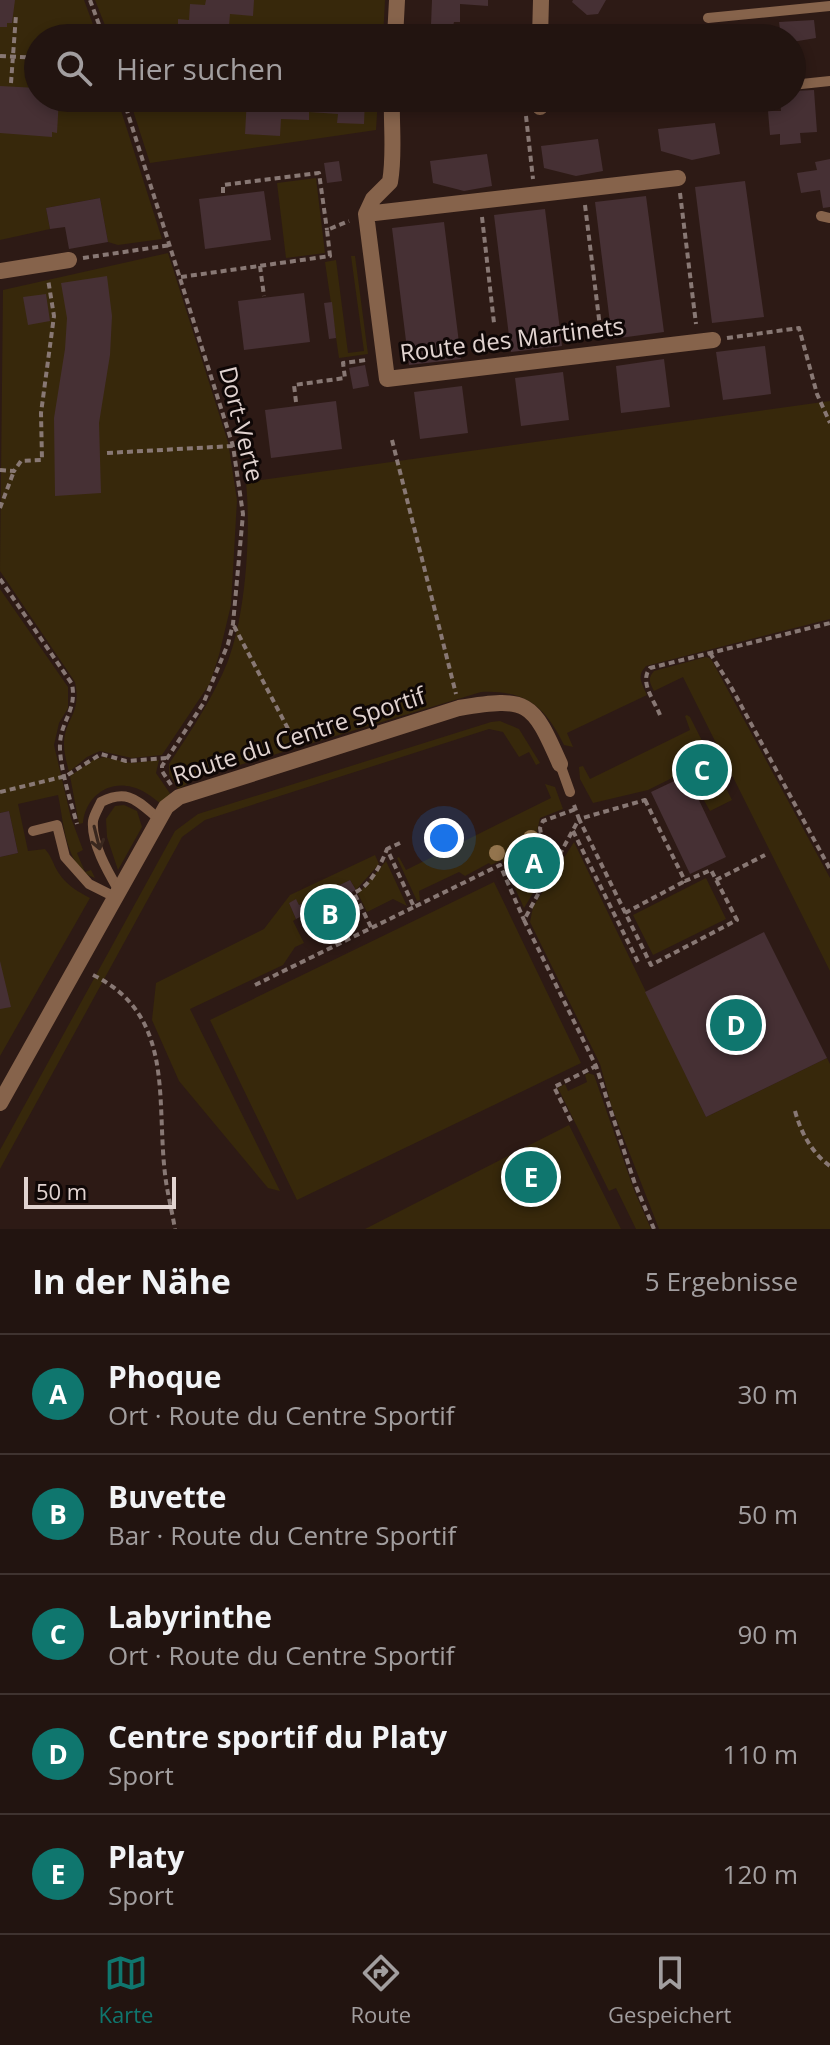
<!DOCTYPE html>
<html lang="de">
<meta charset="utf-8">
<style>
body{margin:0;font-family:"Open Sans",sans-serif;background:#2e211e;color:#f1f3f6}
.scale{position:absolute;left:24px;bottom:20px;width:152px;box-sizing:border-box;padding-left:8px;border:4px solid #e1d3d0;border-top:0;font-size:22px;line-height:28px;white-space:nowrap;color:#e1d3d0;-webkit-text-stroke:6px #0f0706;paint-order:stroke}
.you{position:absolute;left:444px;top:838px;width:28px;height:28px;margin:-20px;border:6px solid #fff;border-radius:50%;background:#1a73e8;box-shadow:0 0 0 12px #1a73e833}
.badge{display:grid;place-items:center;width:52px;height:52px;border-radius:50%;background:#0f766e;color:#fff;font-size:26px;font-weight:700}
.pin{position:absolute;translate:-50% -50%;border:4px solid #fff;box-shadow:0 2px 8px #0006}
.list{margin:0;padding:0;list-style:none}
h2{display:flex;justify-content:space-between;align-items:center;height:104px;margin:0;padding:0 32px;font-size:34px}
h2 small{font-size:26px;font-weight:400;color:#a29e9f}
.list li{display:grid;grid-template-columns:52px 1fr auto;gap:24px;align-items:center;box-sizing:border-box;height:120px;padding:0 32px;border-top:2px solid #3f3330}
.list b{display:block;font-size:30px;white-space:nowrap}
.list p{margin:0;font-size:26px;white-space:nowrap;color:#a29e9f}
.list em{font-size:26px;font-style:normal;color:#a29e9f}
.icon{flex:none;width:44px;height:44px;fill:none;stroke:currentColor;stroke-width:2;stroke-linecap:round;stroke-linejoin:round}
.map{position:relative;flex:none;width:830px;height:1229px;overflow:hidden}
.search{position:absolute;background:#221410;box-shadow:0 4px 12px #0003;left:24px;right:24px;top:24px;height:88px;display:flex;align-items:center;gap:20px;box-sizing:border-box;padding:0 28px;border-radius:44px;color:#a29e9f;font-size:30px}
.sheet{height:704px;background:#221410}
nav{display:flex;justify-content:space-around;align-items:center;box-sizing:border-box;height:112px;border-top:2px solid #3f3330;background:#221410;font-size:22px;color:#a29e9f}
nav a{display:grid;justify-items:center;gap:4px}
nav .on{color:#0f766e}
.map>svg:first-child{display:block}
.green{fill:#37280b}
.building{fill:#463034}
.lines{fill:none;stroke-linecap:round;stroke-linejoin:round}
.path{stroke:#887874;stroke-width:4;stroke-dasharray:6 4;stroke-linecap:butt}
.lane{stroke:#86634b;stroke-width:10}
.street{stroke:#86634b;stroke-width:16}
.tree{fill:#93744d}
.oneway{stroke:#39271e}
.labels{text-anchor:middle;stroke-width:6;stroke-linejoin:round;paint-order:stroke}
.street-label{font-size:24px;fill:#e1d3d0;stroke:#0f0706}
</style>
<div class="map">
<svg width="830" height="1229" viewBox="0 0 830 1229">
<rect width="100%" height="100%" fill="#2d1a15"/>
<path class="green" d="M 0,0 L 84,0 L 98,38 L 38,38 L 38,98 L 117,98 L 162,239 L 118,245 L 108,242 L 100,198 L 46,208 L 50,229 L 0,240 Z
M 95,0 L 385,0 L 383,38 L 110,38 Z
M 129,98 L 378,98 L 376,130 L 150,163 Z
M 316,178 L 325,253 L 286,258 L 277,183 Z
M 168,253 L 228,442 L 237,500 L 231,605 L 219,655 L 210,683 L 162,755 L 132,758 L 100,751 L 87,757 L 69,772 C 67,763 64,754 64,745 C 64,718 82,715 75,682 L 0,571 L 3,290 Z
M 351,256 L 355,256 L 368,354 L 339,358 L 325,262 L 336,260 L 348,353 L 364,351 Z
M 830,401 L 830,619 L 646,666 C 636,676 642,683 647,695 L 567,733 L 573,747 L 564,745 C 545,706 526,690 481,692 L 200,777 L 178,789 L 169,774 L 169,764 C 191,731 213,698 228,661 C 246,613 251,533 246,482 Z
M 0,589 L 68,687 L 68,708 L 59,723 L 54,745 L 71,818 L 83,850 L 77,853 L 85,872 L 91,870 L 95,878 C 65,868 64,822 58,795 L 18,804 L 28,851 L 45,849 C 52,857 53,864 58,872 C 66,885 77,891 90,898 L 0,1056 L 0,857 L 18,853 L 9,811 L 0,813 Z
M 706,657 L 711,659 L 830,878 L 830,971 L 683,677 L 654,691 C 650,683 647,679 654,671 Z
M 687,715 L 690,717 L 732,800 L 710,811 L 697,788 L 692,790 L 682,773 L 648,790 L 593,803 L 580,779 L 579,767 L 583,766 L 590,779 L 690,730 L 685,716 Z
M 500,721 L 519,729 L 540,763 L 536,765 L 529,752 L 519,757 L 503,732 L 489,729 L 205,820 L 182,837 L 0,1169 L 0,1150 L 175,831 L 198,814 L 491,722 Z
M 104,757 L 131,763 L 159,760 L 156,773 L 171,795 L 160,803 C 152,797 142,789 132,787 C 107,780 85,798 83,823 L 79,824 L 70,776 L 93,760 Z
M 545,784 L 555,787 L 563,809 L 540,818 L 537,831 L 539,842 L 557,853 L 524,908 L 502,860 L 491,865 L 489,863 L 465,876 L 459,872 L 419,891 L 420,900 L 417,901 L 397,858 L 399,857 L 406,870 L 551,798 Z
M 124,805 L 137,811 L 142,827 L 118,870 L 107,837 L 106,819 L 115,806 Z
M 574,842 L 706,1117 L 827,1058 L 830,1064 L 830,1229 L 659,1229 L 612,1108 L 600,1064 L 530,922 L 533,907 Z
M 375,855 L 379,864 L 356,890 L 350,880 L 299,905 L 296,900 L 289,903 L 296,919 L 293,921 L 304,943 L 295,947 L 283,965 L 190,1009 L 280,1191 L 268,1188 L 179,1081 L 152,1020 L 156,983 L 264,929 L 290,895 Z
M 386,861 L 407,906 L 393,899 L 367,912 L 358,894 Z
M 706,878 L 726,919 L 653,955 L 633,915 Z
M 494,882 L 581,1063 L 297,1200 L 210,1020 Z
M 588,1073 L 594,1075 L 634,1190 L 651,1229 L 636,1229 L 616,1188 L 609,1191 L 558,1088 L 565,1084 L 568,1091 L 587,1082 L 585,1075 Z
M 569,1125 L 621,1229 L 365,1229 Z"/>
<path class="building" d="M 0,0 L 15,0 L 12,23 L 7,23 L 7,27 L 0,27 Z
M 206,0 L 254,0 L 253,16 L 230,14 L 228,38 L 163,38 L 163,31 L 178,32 L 178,19 L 189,20 L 190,4 L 205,5 Z
M 432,0 L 488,0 L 488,6 L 460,4 L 460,22 L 454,22 L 453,26 L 431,25 Z
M 573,0 L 606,0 L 598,14 L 587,15 L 572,2 Z
M 814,20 L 816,38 L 792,42 L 792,38 L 781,38 L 779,22 Z
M 734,25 L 736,38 L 711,38 L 710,28 Z
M 0,86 L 38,88 L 38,98 L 59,98 L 57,133 L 52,132 L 52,137 L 0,133 Z
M 814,90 L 817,132 L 800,133 L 801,143 L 780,145 L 780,134 L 770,135 L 768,111 L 781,111 L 780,98 L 792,98 L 792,91 Z
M 247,98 L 365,98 L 364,124 L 337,123 L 338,114 L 309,112 L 309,120 L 281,119 L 280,136 L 245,134 Z
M 715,123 L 720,154 L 692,160 L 661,151 L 658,129 Z
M 598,139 L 603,171 L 576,176 L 544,168 L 541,146 Z
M 487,154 L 492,186 L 464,191 L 433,183 L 430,161 Z
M 830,159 L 830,207 L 823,208 L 820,190 L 801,193 L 797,173 L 817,170 L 815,162 Z
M 339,161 L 342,181 L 327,183 L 324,163 Z
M 745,181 L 764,317 L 712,323 L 695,187 Z
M 264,191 L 271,240 L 205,249 L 199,199 Z
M 646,196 L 664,332 L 612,339 L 595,202 Z
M 100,198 L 108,242 L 69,249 L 65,227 L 50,229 L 46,208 Z
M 545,209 L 562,346 L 511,352 L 494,215 Z
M 444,222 L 461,359 L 409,365 L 392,228 Z
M 107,276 L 112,316 L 110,355 L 99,423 L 101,493 L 55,496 L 54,418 L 65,349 L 67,318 L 61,283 Z
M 304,293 L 310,342 L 244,350 L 238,301 Z
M 46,294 L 50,321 L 28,325 L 23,297 Z
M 332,302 L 336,338 L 329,339 L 324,303 Z
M 765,346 L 771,394 L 723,400 L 716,352 Z
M 664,359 L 670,407 L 621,413 L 616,366 Z
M 365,365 L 369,386 L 353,389 L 349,368 Z
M 563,372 L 569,420 L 521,426 L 515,378 Z
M 462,386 L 468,433 L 420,439 L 414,392 Z
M 336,401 L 342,449 L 271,458 L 265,410 Z
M 687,775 L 726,857 L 690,874 L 651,792 Z
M 9,811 L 18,853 L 0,857 L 0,813 Z
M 350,880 L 356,890 L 350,893 L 361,912 L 312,936 L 302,916 L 296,919 L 289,903 L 296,899 L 299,905 Z
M 764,932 L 827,1058 L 706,1117 L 645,992 Z
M 0,961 L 11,1007 L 0,1009 Z"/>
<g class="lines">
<path class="path" d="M 90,0 L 104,38
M 0,56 L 38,58
M 11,83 L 16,15
M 123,98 L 233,446 L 243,514 L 233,624 L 228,644 L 203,704 L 162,766 L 162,771 L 171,785
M 526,116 L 533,179
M 223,193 L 223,185 L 319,173 L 327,230
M 680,193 L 696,324
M 585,205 L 601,335
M 482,217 L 494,323
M 83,258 L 171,245
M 260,266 L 264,296
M 181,277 L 330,256 L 327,230 L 349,221
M 727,338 L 799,328 L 817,394 L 830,423
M 296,402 L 294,385 L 345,378 L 343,363 L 366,360
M 392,440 L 456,694
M 107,453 L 233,446
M 0,470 L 14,471 L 21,461 L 42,460 L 41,413 L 54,316 L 48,279
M 0,508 L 14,471
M 0,579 L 72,684 C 77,711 61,720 60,744 C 59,765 71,803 77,824
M 234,626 L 295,742
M 710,653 L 730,685 L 830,869
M 660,715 C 654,700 639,682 650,668 L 830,623
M 0,792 L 66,776 L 101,754 L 126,761 L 166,758
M 645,800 L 685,881 L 711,870 L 737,920 L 651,965 L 579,819 Z
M 574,805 L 579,819 L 524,920 L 596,1066 L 635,1184 L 654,1229
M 573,831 L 638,962
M 400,843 L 387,849 L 414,907 L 500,865 L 524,920
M 561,852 L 542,840 L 540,828 L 543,821 L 576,809
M 716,880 L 765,855
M 625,913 L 685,881
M 371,927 L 354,893 C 370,886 381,865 387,849
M 93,975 C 175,1015 156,1098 165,1174 C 167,1192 172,1211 175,1229
M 255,985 L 414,907
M 795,1111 C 801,1133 812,1153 830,1166
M 571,1121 L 554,1087 L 596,1066"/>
<path class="lane" d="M 708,18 L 830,6
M 792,85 L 830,81
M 759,98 L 760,100
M 821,216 L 830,218
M 560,764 L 570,792
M 33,831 L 57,825 L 65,857 L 89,884 L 115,897
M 119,891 C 108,872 91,843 93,821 C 94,815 99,807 101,802 C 129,788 138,802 159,819"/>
<path class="street" d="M 395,38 L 397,0
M 540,38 L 541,0
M 392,98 C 391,126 395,154 390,182 L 373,199 L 366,214 L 387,379 L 713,340
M 540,107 L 540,98
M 366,214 L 678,178
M 0,271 L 69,260
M 0,1103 L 166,807 L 179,797 L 459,708 C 528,697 532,700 560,764"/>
</g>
<g class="tree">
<circle cx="531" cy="838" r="8"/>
<circle cx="497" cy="853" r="8"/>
</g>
<defs><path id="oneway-shaft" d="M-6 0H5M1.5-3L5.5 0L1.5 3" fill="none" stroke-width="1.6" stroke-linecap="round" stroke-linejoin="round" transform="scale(2)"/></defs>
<use class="oneway" href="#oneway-shaft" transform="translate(97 838) rotate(76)"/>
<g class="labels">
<g class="street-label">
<text transform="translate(512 340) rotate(-7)" y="8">Route des Martinets</text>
<text transform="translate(241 424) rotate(76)" y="8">Dort-Verte</text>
<text transform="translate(299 736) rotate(-18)" y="8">Route du Centre Sportif</text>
</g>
</g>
</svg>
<div class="scale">50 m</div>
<div class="you"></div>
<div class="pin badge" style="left:534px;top:863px">A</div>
<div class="pin badge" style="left:330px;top:914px">B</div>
<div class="pin badge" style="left:702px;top:770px">C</div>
<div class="pin badge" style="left:736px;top:1025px">D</div>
<div class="pin badge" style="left:531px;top:1177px">E</div>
<div class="search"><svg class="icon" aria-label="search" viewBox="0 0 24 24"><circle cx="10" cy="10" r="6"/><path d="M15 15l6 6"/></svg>Hier suchen</div>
</div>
<section class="sheet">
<h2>In der Nähe<small>5 Ergebnisse</small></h2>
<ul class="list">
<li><span class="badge">A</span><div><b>Phoque</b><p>Ort · Route du Centre Sportif</p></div><em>30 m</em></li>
<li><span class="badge">B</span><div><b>Buvette</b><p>Bar · Route du Centre Sportif</p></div><em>50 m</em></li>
<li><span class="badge">C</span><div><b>Labyrinthe</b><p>Ort · Route du Centre Sportif</p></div><em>90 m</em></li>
<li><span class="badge">D</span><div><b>Centre sportif du Platy</b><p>Sport</p></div><em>110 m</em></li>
<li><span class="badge">E</span><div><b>Platy</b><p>Sport</p></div><em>120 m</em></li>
</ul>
</section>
<nav>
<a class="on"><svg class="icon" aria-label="map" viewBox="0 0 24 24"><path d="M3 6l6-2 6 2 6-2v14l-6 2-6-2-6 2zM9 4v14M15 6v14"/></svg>Karte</a>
<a><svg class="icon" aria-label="directions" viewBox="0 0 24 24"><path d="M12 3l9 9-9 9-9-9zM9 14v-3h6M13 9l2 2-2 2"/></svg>Route</a>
<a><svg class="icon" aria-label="saved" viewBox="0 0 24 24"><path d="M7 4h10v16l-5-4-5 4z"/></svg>Gespeichert</a>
</nav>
